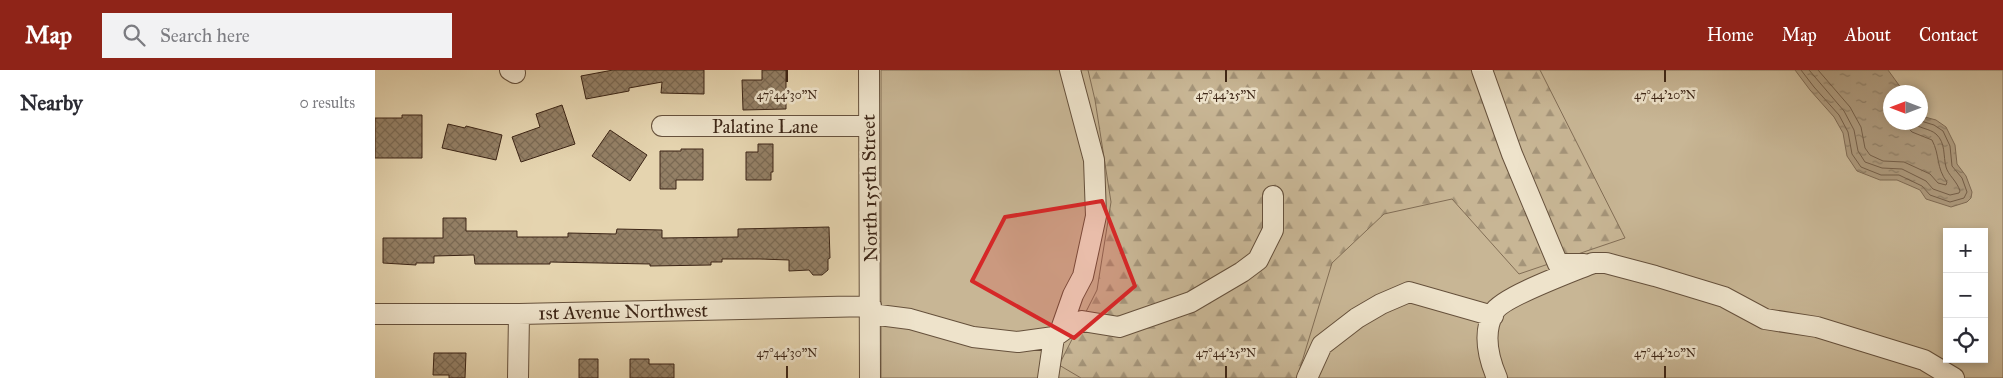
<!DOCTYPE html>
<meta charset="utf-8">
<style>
body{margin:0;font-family:"IM FELL Great Primer",serif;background:#f2f2f3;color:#2b2b33}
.controls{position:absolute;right:15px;bottom:15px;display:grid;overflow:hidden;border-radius:0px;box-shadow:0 2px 8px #0003}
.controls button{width:45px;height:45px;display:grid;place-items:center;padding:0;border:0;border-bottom:1px solid #e1e1e2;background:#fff;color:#2b2b33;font:25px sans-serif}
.compass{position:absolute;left:1508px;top:15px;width:45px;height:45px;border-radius:50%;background:#fff;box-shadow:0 2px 8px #0003;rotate:270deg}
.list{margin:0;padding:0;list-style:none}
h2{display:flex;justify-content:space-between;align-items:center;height:65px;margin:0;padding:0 20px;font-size:21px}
h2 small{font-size:16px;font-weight:400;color:#7c7c81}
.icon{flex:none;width:28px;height:28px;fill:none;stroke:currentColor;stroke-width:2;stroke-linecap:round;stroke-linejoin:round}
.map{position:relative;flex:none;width:1628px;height:308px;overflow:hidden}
header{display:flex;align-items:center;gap:30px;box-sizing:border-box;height:70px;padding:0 25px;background:#8f2418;color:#fff}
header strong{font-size:24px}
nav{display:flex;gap:28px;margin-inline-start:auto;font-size:18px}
.search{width:350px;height:45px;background:#f2f2f3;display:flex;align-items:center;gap:12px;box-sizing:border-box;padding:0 18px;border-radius:0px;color:#7c7c81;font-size:19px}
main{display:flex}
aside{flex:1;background:#fff}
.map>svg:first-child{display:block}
.grass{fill:#c8b695;stroke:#826e56;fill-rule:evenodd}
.forest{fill:url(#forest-firs);stroke:#826e56}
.water{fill:url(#water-ripples);stroke:#7f6a53}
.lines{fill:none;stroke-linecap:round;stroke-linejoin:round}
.shore{stroke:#745e48;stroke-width:1}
.building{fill:url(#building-cross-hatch);stroke:#3c2516}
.minor-casing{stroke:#66513c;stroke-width:22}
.minor{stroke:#eee3cb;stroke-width:20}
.marked{fill:#d62828;fill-opacity:0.2;stroke:#d62828;stroke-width:4;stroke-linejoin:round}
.ticks{fill:none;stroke:#3c2516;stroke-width:2}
.labels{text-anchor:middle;stroke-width:5;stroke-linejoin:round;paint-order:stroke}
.street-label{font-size:19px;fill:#3c2516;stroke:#eee3cb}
.ticks-label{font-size:12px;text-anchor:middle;fill:#3c2516;stroke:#eee3cb;stroke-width:5;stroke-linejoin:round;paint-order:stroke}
</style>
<header>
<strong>Map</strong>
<div class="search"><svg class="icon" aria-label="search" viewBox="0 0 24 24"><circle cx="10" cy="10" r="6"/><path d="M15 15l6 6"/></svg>Search here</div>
<nav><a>Home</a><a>Map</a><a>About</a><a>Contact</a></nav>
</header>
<main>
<aside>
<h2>Nearby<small>0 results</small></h2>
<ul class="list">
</ul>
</aside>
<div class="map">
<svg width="1628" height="308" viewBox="0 0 1628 308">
<defs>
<pattern id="forest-firs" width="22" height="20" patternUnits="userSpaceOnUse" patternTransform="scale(1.25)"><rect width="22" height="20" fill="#c8b695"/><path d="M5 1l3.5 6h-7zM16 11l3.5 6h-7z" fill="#a49479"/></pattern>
<pattern id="water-ripples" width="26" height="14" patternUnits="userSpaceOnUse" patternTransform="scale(1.25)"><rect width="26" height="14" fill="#ac987b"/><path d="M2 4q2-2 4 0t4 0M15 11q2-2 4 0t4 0" fill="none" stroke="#8d7c64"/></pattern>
<pattern id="building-cross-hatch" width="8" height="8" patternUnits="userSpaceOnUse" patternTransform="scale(1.25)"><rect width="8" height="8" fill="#948066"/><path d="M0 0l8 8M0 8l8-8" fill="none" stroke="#7a6953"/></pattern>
</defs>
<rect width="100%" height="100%" fill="#e5d4af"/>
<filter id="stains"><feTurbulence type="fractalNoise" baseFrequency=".004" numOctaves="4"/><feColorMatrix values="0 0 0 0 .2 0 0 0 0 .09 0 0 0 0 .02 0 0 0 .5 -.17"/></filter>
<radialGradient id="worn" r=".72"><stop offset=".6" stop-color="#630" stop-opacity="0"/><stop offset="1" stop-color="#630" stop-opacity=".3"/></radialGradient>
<path class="grass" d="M 506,0 L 1628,0 L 1628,308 L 506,308 ZM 1516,22 L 1546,22 L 1546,52 L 1516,52 ZM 1572,162 L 1609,162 L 1609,289 L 1572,289 Z"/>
<path class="forest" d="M 713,0 L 1165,0 L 1250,168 L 1144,204 L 1077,129 L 1009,144 L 957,193 L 922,308 L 706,308 L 684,295 L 722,220 L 736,132 L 720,30 Z"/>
<path class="water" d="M 1420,0 L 1513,0 L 1529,22 L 1516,22 L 1516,52 L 1546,52 L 1546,46 L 1561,50 L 1571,57 L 1580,75 L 1582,94 L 1591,106 L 1597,122 L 1596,128 L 1592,132 L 1576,137 L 1551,129 L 1545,120 L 1522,110 L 1505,110 L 1482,101 L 1472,86 L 1468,63 L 1459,47 L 1435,20 Z"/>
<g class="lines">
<path class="shore" d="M 1426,0 L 1439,17 L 1464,45 L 1473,62 L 1477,84 L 1486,97 L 1506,105 L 1524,105 L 1547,116 L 1555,125 L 1575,132 L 1589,128 L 1592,122 L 1587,108 L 1577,96 L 1575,76 L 1568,61 L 1559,55 L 1546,51
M 1434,0 L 1469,41 L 1479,60 L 1483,81 L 1490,92 L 1507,98 L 1527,99 L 1551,111 L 1558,119 L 1575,125 L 1584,123 L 1585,121 C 1582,111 1573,105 1571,97 C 1568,86 1571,73 1561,64 C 1554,58 1544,59 1537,52
M 1443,0 L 1475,37 L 1486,57 L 1490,78 L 1495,85 L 1508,91 L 1529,92 L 1555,104 L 1563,113 L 1571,115 L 1572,112 C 1561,98 1565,85 1557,70 L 1537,62 L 1528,52"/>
</g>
<path class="building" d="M 238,0 L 329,0 L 329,24 L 286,23 L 287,12 L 254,18 L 254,21 L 211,29 L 206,6 Z
M 387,0 L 411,0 L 411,39 L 368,40 L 367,10 L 387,10 Z
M 187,35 L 200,74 L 146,92 L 137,67 L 165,57 L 161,44 Z
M 27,45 L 47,45 L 47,88 L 0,88 L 0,48 L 27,48 Z
M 73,54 L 90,58 L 91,56 L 127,65 L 121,90 L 67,78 Z
M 235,60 L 272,85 L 255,111 L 217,86 Z
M 383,74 L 398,74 L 398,102 L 396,102 L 396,110 L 371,110 L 371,82 L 383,82 Z
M 306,79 L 328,79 L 328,110 L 301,110 L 301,119 L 285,119 L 285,81 L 306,81 Z
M 68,148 L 91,148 L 91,161 L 142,161 L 142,167 L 193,167 L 193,163 L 241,164 L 242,159 L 287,160 L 287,168 L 363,167 L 363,159 L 454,157 L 455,188 L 453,189 L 453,200 L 447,205 L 438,205 L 434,200 L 414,201 L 414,190 L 385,189 L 347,189 L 347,192 L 336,192 L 336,195 L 275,196 L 275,194 L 175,192 L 175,194 L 100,194 L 99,185 L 59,186 L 59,193 L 41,193 L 41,195 L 8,193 L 8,168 L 68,168 Z
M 59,283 L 91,283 L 90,308 L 74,308 L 74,305 L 58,305 Z
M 204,289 L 223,289 L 223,308 L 204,308 Z
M 255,289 L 274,289 L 274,294 L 299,294 L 299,308 L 255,308 Z"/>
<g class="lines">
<g class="minor-casing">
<path id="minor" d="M 135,0 L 140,3
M 494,0 L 495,308
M 1107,0 L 1137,84 L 1183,194 L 1209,194
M 287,56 L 494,56
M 0,244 L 144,244 L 496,236
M 496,244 L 535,249 L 598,267 L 643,272 L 679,267 L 693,257 L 707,251 L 744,257 L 816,232 L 867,202 L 883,190 L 898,160 L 898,126
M 685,262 L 698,225 L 708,206 L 721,146 L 719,90 L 695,0
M 143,308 L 144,244
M 673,308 L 679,267
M 932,308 L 947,275 L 982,248 L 1006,234 L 1034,222 L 1118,246
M 1122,308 C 1113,287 1107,263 1119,242 C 1127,227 1199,201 1218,193 L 1231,193 L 1280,206 L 1349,227 L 1390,249 L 1442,257 L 1549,290 L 1579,308"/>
</g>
<use href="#minor" class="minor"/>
</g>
<path class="marked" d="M 727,131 L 760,216 L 699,268 L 597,211 L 630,147 Z"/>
<path class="ticks" d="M 412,0 L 412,12M 851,0 L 851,12M 1290,0 L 1290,12M 412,296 L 412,308M 851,296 L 851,308M 1290,296 L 1290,308"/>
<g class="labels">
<g class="street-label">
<text x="390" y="63">Palatine Lane</text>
<text transform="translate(494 118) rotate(-91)" y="7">North 155th Street</text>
<text transform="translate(248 241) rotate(-1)" y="7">1st Avenue Northwest</text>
</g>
</g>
<g class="ticks-label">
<text x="412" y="29">47°44'30"N</text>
<text x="851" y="29">47°44'25"N</text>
<text x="1290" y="29">47°44'20"N</text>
<text x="412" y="287">47°44'30"N</text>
<text x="851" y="287">47°44'25"N</text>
<text x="1290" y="287">47°44'20"N</text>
</g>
<rect width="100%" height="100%" filter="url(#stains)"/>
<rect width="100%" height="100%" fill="url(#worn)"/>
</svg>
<div class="controls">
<button>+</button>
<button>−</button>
<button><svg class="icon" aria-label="locate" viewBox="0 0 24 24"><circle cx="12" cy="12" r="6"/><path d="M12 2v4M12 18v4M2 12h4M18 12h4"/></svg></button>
</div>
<svg class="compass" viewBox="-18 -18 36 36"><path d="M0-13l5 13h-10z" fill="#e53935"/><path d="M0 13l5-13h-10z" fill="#7c7c81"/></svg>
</div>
</main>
